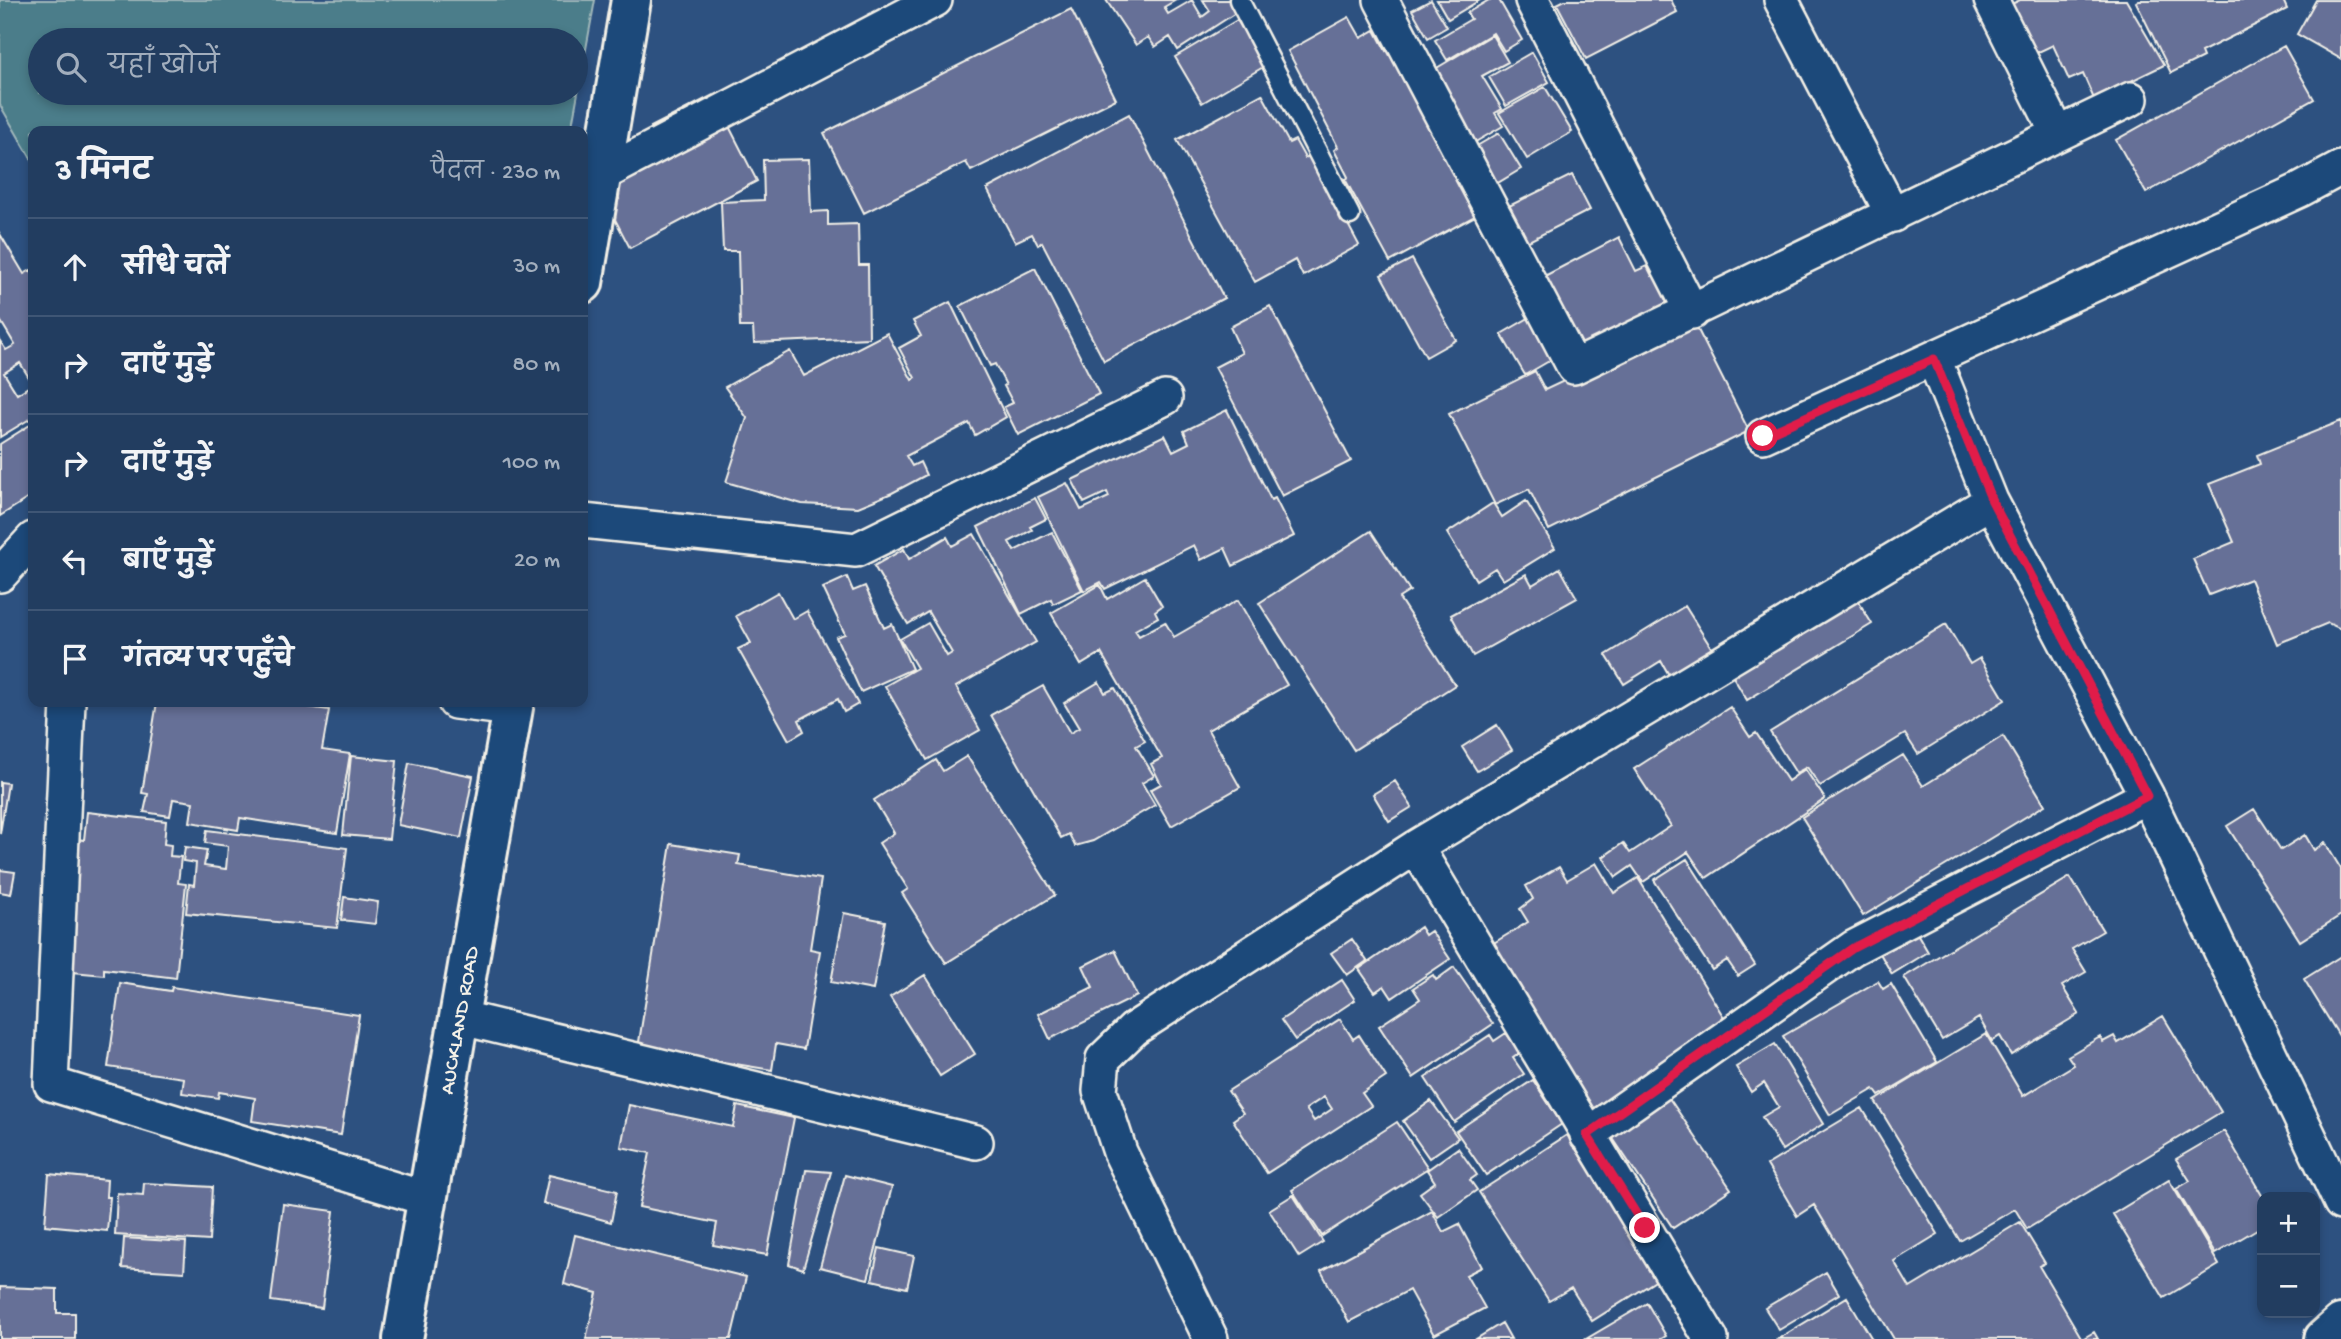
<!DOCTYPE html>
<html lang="hi">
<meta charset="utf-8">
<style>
body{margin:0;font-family:"Gochi Hand","Playpen Sans Deva",sans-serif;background:#2e4869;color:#f1f3f6}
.controls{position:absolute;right:21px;bottom:21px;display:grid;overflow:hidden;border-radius:14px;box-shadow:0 4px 10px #0003}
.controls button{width:63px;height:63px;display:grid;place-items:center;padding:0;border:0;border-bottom:2px solid #3f5675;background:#223d60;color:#f1f3f6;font:35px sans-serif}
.stop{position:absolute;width:21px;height:21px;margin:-16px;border:5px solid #e11d48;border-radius:50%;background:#fff}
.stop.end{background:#e11d48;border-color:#fff;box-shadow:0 2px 7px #0008}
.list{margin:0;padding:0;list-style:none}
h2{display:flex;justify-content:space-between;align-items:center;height:91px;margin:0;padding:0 28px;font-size:30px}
h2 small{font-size:23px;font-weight:400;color:#a2aebd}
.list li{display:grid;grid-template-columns:46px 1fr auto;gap:21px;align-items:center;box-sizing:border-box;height:98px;padding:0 28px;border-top:2px solid #3f5675}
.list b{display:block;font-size:26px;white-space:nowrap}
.list em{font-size:23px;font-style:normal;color:#a2aebd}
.icon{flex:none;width:38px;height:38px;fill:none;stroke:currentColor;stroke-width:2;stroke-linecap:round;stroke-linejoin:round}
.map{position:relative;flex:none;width:2341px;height:1339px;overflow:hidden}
.search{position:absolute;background:#223d60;box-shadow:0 4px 10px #0003;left:28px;top:28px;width:560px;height:77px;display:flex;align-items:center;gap:18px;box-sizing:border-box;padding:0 24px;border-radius:38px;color:#a2aebd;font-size:26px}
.panel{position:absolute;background:#223d60;box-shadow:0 4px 10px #0003;left:28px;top:126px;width:560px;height:581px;border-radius:14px}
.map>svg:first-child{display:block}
.green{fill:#4b7d8a;stroke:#a0b7b9;stroke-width:2;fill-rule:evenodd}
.building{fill:#666f97;stroke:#f4f1e8;stroke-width:2;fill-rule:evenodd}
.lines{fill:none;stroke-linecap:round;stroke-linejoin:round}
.service-casing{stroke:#f4f1e8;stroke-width:23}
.minor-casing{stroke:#f4f1e8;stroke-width:38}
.tertiary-casing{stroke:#f4f1e8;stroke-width:44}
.service{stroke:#1f4a7a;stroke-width:18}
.minor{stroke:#1f4a7a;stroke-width:33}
.tertiary{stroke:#1f4a7a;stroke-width:38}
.route{stroke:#e11d48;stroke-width:9}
.labels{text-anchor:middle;stroke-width:5;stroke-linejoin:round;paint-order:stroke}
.street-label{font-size:21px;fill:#f4f1e8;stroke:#1f4a7a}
</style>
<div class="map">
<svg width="2341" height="1339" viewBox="0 0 2341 1339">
<rect width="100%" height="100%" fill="#2d5180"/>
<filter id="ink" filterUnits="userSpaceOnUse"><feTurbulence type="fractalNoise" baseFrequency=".0143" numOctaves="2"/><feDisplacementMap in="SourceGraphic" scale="14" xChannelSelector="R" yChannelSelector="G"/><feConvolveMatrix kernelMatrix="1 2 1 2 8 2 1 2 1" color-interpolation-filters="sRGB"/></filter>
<g filter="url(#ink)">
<path class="green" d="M 0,0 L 595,0 L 571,131 L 33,131 L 33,162 L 0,105 ZM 40,40 L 576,40 L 576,93 L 40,93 Z"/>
<path class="building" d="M 1106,0 L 1176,0 L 1164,7 L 1168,14 L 1192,0 L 1202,17 L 1210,11 L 1203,0 L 1230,0 L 1237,12 L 1178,50 L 1170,37 L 1155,47 L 1148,37 L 1136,45 Z
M 1431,0 L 1447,27 L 1428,38 L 1412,10 Z
M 1437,0 L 1480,0 L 1448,19 Z
M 1489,0 L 1499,0 L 1522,40 L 1504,51 L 1493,33 L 1447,60 L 1435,40 L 1471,19 L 1467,13 Z
M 1565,0 L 1671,0 L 1677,12 L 1586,59 L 1557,4 Z
M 2020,0 L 2126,0 L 2164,65 L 2094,99 L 2083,74 L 2069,80 L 2053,45 L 2028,57 L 2005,7 Z
M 2139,0 L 2283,0 L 2287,9 L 2201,52 L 2203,57 L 2171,73 L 2136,2 Z
M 2316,0 L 2341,0 L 2341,59 L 2297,34 Z
M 1071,9 L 1116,99 L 971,171 L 966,162 L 864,213 L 824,133 Z
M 1349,17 L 1361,38 L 1375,30 L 1386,51 L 1400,43 L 1488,209 L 1390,262 L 1345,179 L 1348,177 L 1334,150 L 1338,147 L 1288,51 Z
M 1237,20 L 1265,66 L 1202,103 L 1175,57 Z
M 1492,35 L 1508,62 L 1482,76 L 1502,109 L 1495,113 L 1503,126 L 1472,144 L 1430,72 Z
M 2284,46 L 2314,99 L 2146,193 L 2116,140 Z
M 1532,52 L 1549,82 L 1506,106 L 1489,77 Z
M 1545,87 L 1572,132 L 1527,159 L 1499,113 Z
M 1262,94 L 1289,143 L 1295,140 L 1305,158 L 1311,155 L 1359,245 L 1303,276 L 1295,260 L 1255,282 L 1177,140 Z
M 713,95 L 757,181 L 630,248 L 609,208 L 619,199 L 594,150 L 664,155 L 651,127 Z
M 1129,114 L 1224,298 L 1104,361 L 1042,242 L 1038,245 L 1032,234 L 1015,242 L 987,189 Z
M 1499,133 L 1521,169 L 1491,187 L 1470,150 Z
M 809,159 L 811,212 L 828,211 L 828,225 L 858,224 L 859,265 L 868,265 L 869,338 L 754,343 L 753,327 L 740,327 L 738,251 L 723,251 L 721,202 L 764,200 L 763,160 Z
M 1572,175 L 1590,210 L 1517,247 L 1499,211 Z
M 0,234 L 24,274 L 31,270 L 33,275 L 33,384 L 20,363 L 4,373 L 17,394 L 33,384 L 33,417 L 0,437 L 0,341 L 6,350 L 15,345 L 0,320 Z
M 1619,237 L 1636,271 L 1647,266 L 1652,276 L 1663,271 L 1680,304 L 1574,358 L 1535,281 Z
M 1412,259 L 1456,340 L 1426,357 L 1381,275 Z
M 1035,268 L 1099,394 L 1018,435 L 1004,407 L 1013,403 L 1004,386 L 1006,385 L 995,364 L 990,366 L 960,306 Z
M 950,302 L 1006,417 L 975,435 L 969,423 L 906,456 L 912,466 L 920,462 L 926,475 L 892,493 L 858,507 L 802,504 L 726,482 L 747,418 L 725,387 L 790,351 L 804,376 L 887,333 L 912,380 L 915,378 L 899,348 L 921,336 L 913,321 Z
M 1270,306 L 1351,461 L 1282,496 L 1215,367 L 1242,353 L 1230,327 Z
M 1539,312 L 1563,353 L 1525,375 L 1501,334 Z
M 1693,320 L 1749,431 L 1549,530 L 1529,489 L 1495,505 L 1449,414 L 1535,371 L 1545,390 Z
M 1227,410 L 1271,500 L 1275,498 L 1294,536 L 1233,566 L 1225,548 L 1201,560 L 1194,545 L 1105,589 L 1101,582 L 1084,591 L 1038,497 L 1067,483 L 1081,510 L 1109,497 L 1107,492 L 1084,503 L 1072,480 L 1165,435 L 1173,451 L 1189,443 L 1184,431 Z
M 2341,421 L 2341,629 L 2328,623 L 2277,644 L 2250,579 L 2209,595 L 2193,559 L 2234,542 L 2209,484 L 2260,464 L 2257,455 Z
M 33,423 L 33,495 L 0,516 L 0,444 Z
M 1035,498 L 1046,519 L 1030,527 L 1032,530 L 1009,542 L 1014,551 L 1052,532 L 1082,590 L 1053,604 L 1051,599 L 1021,614 L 978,527 Z
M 1526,501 L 1555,548 L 1503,580 L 1495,568 L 1476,580 L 1447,533 L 1493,503 L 1502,517 Z
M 1371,531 L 1410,591 L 1399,598 L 1455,685 L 1354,750 L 1259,603 Z
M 974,534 L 1036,642 L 956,687 L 980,730 L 927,760 L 885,686 L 917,668 L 900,639 L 928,623 L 947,656 L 952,653 L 928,612 L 908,624 L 874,566 L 904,549 L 909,559 L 947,537 L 952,546 Z
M 1560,568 L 1577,598 L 1473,656 L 1451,615 L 1526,574 L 1532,585 Z
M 847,577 L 853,591 L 865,586 L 884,628 L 892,624 L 912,669 L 861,692 L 836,637 L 845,634 L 823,588 Z
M 1145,577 L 1162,606 L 1155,611 L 1158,617 L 1135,630 L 1139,636 L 1165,622 L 1174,637 L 1238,600 L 1287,685 L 1208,730 L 1240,787 L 1171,826 L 1150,790 L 1161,784 L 1151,764 L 1162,758 L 1101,653 L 1081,665 L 1051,613 L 1100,585 L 1107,599 Z
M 778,592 L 793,619 L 807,611 L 858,704 L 844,712 L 838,699 L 799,720 L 804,731 L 789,740 L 738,649 L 751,643 L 736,616 Z
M 1854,594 L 1872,624 L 1747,700 L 1732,675 Z
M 1685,606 L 1712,649 L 1669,675 L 1661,661 L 1624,684 L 1606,655 Z
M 1946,624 L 1970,664 L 1980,658 L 2005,700 L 1918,754 L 1905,734 L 1820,786 L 1807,767 L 1796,773 L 1770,732 Z
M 1099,682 L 1105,693 L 1115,688 L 1145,741 L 1136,746 L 1154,776 L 1142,783 L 1155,805 L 1093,841 L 1075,846 L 1069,834 L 1061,838 L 991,715 L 1043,686 L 1070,733 L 1079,728 L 1064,703 Z
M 157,702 L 307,702 L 307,707 L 329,710 L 322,750 L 350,754 L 337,833 L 240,818 L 238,830 L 190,822 L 193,802 L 173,799 L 170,816 L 144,812 L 148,794 L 142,793 Z
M 1730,707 L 1750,737 L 1756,733 L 1788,781 L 1805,769 L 1825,799 L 1706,878 L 1688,852 L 1643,882 L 1632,866 L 1616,877 L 1603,857 L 1623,843 L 1630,853 L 1671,826 L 1634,769 Z
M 1497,725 L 1512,750 L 1477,771 L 1462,747 Z
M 2003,736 L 2045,805 L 1863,916 L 1802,817 L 1903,755 L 1923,786 Z
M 351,756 L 397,761 L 389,839 L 343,835 Z
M 967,756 L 1055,895 L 946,963 L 902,893 L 908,889 L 879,843 L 894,833 L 874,800 L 936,760 L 943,771 Z
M 409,763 L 473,776 L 461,838 L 398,825 Z
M 1395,781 L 1412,807 L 1389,821 L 1373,794 Z
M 0,782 L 8,783 L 0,834 Z
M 2254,809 L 2281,850 L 2305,835 L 2314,850 L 2325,843 L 2341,869 L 2341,915 L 2300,941 L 2227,826 Z
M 87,812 L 166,821 L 164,844 L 171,845 L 170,856 L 181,857 L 178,883 L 186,884 L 176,978 L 104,969 L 104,975 L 62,971 L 77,839 L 84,840 Z
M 207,830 L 347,848 L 337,928 L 186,913 L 189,884 L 194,885 L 196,863 L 183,861 L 185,847 L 207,850 L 204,866 L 226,869 L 228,846 L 205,843 Z
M 671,844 L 740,855 L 738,865 L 821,879 L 810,949 L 820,951 L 804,1049 L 776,1044 L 772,1070 L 638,1048 Z
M 1687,859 L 1755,965 L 1738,976 L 1727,960 L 1712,970 L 1654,880 Z
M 1596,863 L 1614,893 L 1638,878 L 1728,1024 L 1589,1111 L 1487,947 L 1528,922 L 1520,909 L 1533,899 L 1526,886 L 1559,867 L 1567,880 Z
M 0,870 L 15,872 L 11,894 L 0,892 Z
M 2070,877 L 2103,931 L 2072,949 L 2086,972 L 2062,986 L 2079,1014 L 2011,1055 L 2000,1036 L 1992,1041 L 1979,1018 L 1942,1040 L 1904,977 Z
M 344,897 L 378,902 L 375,924 L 341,920 Z
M 844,913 L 885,921 L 873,990 L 831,982 Z
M 1420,927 L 1425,935 L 1431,931 L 1450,959 L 1392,998 L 1384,986 L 1375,992 L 1359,969 Z
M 1914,928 L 1928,952 L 1892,974 L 1878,950 Z
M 1352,939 L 1367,961 L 1347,975 L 1331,953 Z
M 1115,950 L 1137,996 L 1050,1039 L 1038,1014 L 1093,987 L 1083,966 Z
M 2341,956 L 2341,1039 L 2304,979 Z
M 1454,967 L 1493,1024 L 1413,1078 L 1379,1026 L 1420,999 L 1413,988 L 1433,975 L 1436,980 Z
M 925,975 L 975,1054 L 940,1076 L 890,997 Z
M 1342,980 L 1355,1000 L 1295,1040 L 1281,1020 Z
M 1878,981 L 1883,989 L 1891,984 L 1937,1062 L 1879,1096 L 1874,1089 L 1830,1115 L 1783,1036 Z
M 120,983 L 171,991 L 172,987 L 359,1015 L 341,1135 L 252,1121 L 255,1098 L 219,1092 L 218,1098 L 182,1093 L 184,1078 L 108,1067 Z
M 2163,1016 L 2221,1112 L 2027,1229 L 2015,1209 L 1960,1241 L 1875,1101 L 1986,1034 L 2023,1096 L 2074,1065 L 2068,1056 L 2100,1037 L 2103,1042 L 2114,1036 L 2118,1043 Z
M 1340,1019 L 1353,1039 L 1359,1035 L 1386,1077 L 1362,1093 L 1371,1106 L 1267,1173 L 1233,1120 L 1243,1113 L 1228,1091 ZM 1324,1097 L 1332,1109 L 1314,1121 L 1306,1109 Z
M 1506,1033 L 1520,1053 L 1513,1058 L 1524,1074 L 1454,1122 L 1425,1078 L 1490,1035 L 1494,1041 Z
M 1775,1044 L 1823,1124 L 1782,1150 L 1762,1117 L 1779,1107 L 1764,1083 L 1751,1092 L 1736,1067 Z
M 1533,1080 L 1562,1124 L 1486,1175 L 1456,1131 Z
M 1669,1098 L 1731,1189 L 1673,1228 L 1612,1137 Z
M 1431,1101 L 1458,1138 L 1429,1158 L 1403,1121 Z
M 629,1105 L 733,1127 L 737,1106 L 794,1118 L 767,1255 L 713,1245 L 717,1223 L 639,1207 L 650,1153 L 621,1147 Z
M 1862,1108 L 1938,1234 L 1894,1261 L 1910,1288 L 2020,1222 L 2045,1263 L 2039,1266 L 2082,1339 L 2094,1332 L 2098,1339 L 1894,1339 L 1814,1205 L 1797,1216 L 1767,1165 Z
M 1397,1122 L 1428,1168 L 1322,1236 L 1292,1190 Z
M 2224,1131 L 2263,1197 L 2262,1226 L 2215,1254 L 2176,1189 L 2190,1181 L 2176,1159 Z
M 1567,1135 L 1624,1224 L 1668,1273 L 1592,1321 L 1571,1288 L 1549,1301 L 1479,1192 Z
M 1458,1148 L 1477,1175 L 1470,1180 L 1477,1190 L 1438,1217 L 1420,1193 L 1435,1182 L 1427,1170 Z
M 806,1170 L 831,1172 L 803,1269 L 789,1264 Z
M 49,1174 L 107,1180 L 106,1197 L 110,1197 L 107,1231 L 45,1225 Z
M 549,1175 L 617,1191 L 611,1222 L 543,1203 Z
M 845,1175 L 892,1187 L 868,1279 L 820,1267 Z
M 2169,1180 L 2219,1265 L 2164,1298 L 2113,1214 Z
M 144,1183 L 212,1187 L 209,1241 L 115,1235 L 117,1193 L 143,1195 Z
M 1293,1195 L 1323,1242 L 1299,1257 L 1269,1210 Z
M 283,1204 L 334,1211 L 322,1308 L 271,1301 Z
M 1432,1211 L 1443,1232 L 1459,1224 L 1482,1267 L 1466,1275 L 1485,1308 L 1434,1335 L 1409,1290 L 1349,1322 L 1321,1271 Z
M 575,1235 L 746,1277 L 731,1339 L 586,1339 L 597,1293 L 564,1284 Z
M 124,1238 L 186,1242 L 184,1272 L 122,1268 Z
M 879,1248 L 914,1256 L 907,1288 L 872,1280 Z
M 1826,1272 L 1839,1294 L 1779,1330 L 1765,1308 Z
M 0,1287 L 57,1289 L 57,1313 L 75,1313 L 75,1339 L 0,1339 Z
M 1847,1297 L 1872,1339 L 1778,1339 Z
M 1647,1303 L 1666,1336 L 1661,1339 L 1586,1339 Z
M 1502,1323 L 1511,1339 L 1476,1339 Z"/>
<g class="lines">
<g class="service-casing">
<path id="service" d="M 1239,0 L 1350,215"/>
</g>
<g class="minor-casing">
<path id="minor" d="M 1381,0 L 1574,367 L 2131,99
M 1532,0 L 1692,312
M 1781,0 L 1893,215
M 1991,0 L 2058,134
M 601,175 L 935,0
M 1934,359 L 1991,501 L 2147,796 L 2341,1203
M 1763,436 L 2300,190 L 2341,168
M 583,521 L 856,550 L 1165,398
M 0,575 L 33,539
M 68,702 L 51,1084 L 427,1199
M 455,702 L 513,709
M 1416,847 L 1711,1339
M 458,1017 L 976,1142
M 1587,1135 L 1853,948 L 2147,796
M 1211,1339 L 1120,1152 L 1100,1091 L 1103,1059 L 1134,1029 L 1416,847 L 1991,501"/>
</g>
<g class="tertiary-casing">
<path id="tertiary" d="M 583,283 L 631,0
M 403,1339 L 514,702
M 2324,1339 L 2341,1324"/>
</g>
<use href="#service" class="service"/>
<use href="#minor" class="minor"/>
<use href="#tertiary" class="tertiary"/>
</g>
</g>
<g class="lines" filter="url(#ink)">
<path class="route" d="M 1645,1228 L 1587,1135 L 1853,948 L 2147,796 L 1992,501 L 1934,359 L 1763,436"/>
</g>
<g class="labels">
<g class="street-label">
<text transform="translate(458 1020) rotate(-80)" y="7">AUCKLAND ROAD</text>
</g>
</g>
</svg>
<div class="controls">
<button>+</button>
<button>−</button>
</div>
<div class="stop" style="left:1763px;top:436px"></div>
<div class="stop end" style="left:1645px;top:1228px"></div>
<div class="search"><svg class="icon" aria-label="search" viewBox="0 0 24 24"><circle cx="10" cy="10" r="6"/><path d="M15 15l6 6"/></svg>यहाँ खोजें</div>
<section class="panel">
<h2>3 मिनट<small>पैदल · 230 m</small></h2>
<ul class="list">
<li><svg class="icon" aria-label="ahead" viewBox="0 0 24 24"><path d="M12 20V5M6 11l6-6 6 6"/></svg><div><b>सीधे चलें</b></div><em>30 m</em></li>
<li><svg class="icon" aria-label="right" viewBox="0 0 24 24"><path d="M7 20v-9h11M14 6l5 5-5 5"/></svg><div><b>दाएँ मुड़ें</b></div><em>80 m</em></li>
<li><svg class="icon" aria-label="right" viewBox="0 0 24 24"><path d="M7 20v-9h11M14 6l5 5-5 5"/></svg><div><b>दाएँ मुड़ें</b></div><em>100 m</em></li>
<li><svg class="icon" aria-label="left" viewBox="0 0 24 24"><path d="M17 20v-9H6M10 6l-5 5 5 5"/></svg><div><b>बाएँ मुड़ें</b></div><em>20 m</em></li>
<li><svg class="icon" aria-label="arrive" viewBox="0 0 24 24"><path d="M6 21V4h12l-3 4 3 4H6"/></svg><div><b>गंतव्य पर पहुँचे</b></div></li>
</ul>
</section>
</div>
